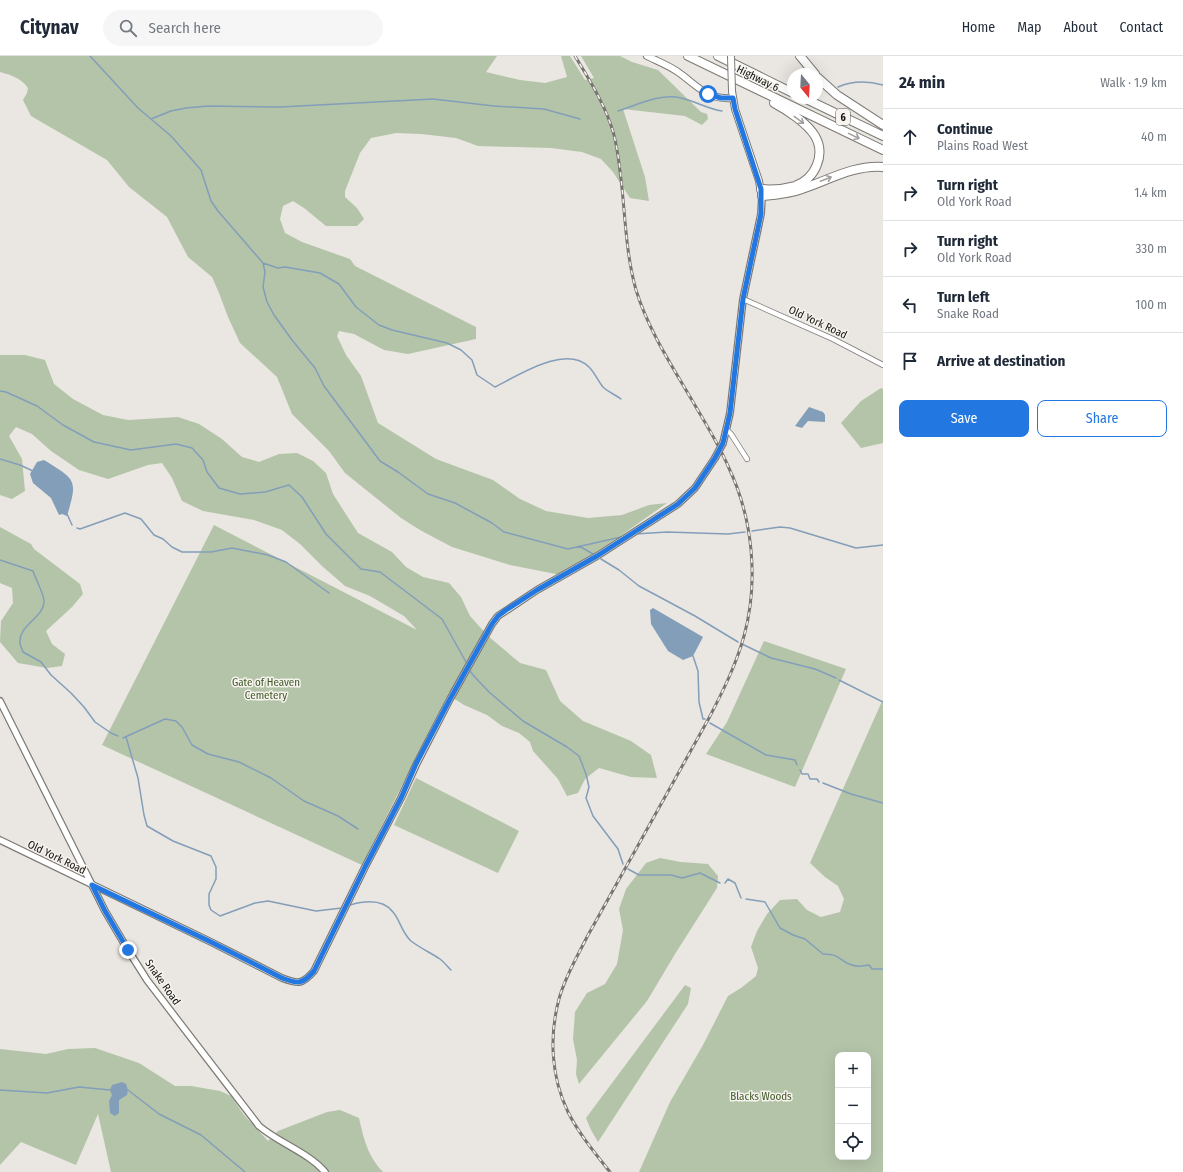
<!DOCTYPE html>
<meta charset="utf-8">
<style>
body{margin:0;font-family:"Fira Sans Condensed",sans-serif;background:#f6f6f7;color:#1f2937}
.controls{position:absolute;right:12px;bottom:12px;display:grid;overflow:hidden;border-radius:8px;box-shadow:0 4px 16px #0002}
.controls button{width:36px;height:36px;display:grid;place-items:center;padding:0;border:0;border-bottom:1px solid #e0e1e3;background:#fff;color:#1f2937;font:20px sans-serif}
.compass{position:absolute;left:787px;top:12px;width:36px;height:36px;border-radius:50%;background:#fff;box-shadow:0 4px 16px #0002;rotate:162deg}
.stop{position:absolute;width:12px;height:12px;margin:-9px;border:3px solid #2377e1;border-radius:50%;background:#fff}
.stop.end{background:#2377e1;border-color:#fff;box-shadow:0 1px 4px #0008}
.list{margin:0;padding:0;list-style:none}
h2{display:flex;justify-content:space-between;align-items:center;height:52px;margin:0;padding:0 16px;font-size:17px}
h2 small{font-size:13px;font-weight:400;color:#747a83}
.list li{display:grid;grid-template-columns:26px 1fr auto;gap:12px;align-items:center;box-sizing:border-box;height:56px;padding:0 16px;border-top:1px solid #e0e1e3}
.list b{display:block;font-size:15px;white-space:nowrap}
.list p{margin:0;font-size:13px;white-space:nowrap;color:#747a83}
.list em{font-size:13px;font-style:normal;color:#747a83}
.actions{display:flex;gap:8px;padding:12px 16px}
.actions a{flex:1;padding:9px 0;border:1px solid #2377e1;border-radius:8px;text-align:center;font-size:14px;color:#2377e1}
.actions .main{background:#2377e1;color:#fff}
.icon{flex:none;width:22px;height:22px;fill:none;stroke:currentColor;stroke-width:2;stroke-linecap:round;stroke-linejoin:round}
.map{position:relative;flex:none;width:883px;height:1116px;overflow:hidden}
header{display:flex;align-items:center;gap:24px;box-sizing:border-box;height:56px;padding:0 20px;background:#fff;border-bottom:1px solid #e0e1e3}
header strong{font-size:19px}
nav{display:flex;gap:22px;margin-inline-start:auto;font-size:14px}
.search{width:280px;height:36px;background:#f6f6f7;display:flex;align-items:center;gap:10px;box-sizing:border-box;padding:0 14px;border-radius:22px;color:#747a83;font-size:15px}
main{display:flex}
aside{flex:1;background:#fff}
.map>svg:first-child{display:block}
.green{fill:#b4c4a9;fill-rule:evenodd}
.water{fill:#839eb9}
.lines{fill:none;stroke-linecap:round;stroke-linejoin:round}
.stream{stroke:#839eb9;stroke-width:1.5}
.minor-casing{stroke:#7d7a75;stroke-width:6}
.tertiary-casing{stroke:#7d7a75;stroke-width:8}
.secondary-casing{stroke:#7d7a75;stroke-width:8}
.motorway-casing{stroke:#7d7a75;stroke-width:10}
.minor{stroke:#fff;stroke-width:4.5}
.tertiary{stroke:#fff;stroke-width:5.5}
.secondary{stroke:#fff;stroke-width:6}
.motorway{stroke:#fff;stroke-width:8}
.rail-casing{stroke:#777471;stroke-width:3}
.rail{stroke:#f7f3ee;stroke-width:1.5;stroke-dasharray:4.5;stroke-linecap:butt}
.tertiary-bridge-casing{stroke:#7d7a75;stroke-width:8;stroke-linecap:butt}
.secondary-bridge-casing{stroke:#7d7a75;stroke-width:8;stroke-linecap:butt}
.tertiary-bridge{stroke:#fff;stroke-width:5.5}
.secondary-bridge{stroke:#fff;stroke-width:6}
.oneway{stroke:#a1a09f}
.route{stroke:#2377e1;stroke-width:5}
.labels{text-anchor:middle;stroke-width:3;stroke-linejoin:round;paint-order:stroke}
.shield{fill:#f7f3ee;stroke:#575653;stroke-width:1}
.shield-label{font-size:10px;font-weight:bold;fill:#131210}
.street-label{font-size:11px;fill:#131210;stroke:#f7f3ee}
.park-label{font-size:11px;fill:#3e5827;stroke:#f7f3ee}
</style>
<header>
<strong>Citynav</strong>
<div class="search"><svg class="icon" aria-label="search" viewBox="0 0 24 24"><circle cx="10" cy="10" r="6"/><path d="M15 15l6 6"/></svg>Search here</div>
<nav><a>Home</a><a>Map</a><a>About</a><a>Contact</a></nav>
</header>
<main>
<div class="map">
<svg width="883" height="1116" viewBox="0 0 883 1116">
<rect width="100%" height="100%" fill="#eae6e1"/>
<path class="green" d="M 0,0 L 497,0 L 486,16 L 520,24 L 545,27 L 567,21 L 561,0 L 570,0 L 585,24 L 594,22 L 581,0 L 620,0 L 632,6 L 658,14 L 701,56 L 707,58 L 708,63 L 702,69 L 685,60 L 623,53 L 645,121 L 649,145 L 630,142 L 613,116 L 601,103 L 582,96 L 551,92 L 478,90 L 456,82 L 421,78 L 396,77 L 371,82 L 360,97 L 345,135 L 345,141 L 357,152 L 364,163 L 357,170 L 326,170 L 304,152 L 293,145 L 283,150 L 280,163 L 285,177 L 302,186 L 350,203 L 355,210 L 476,271 L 476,283 L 408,298 L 384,294 L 354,278 L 339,275 L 337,280 L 346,299 L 361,320 L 378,367 L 436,403 L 493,424 L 520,443 L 546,455 L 588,462 L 622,459 L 649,449 L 667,447 L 616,483 L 561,519 L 510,509 L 452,491 L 420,474 L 401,462 L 345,417 L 329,395 L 292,358 L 277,321 L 240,287 L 228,261 L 219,237 L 212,221 L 188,201 L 167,161 L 129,131 L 107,104 L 31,60 L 23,44 L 27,37 L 28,32 C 21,22 11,19 0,16 Z
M 0,299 L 25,299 L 45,304 L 54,328 L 73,343 L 103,359 L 128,364 L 178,361 L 199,368 L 222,383 L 242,401 L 259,406 L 279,398 L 297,397 L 313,405 L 326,417 L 333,438 L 358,477 L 392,496 L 406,511 L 423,521 L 449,527 L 461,541 L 470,560 L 488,580 L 520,607 L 546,614 L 560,645 L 583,665 L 631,685 L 651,699 L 657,722 L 631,721 L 599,712 L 585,723 L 578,737 L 567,740 L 558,723 L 533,695 L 530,686 L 519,677 L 502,670 L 487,659 L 464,649 L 450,640 L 449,636 L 362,809 L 102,689 L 214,469 L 417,574 L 404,560 L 370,540 L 345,530 L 322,510 L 300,488 L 282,474 L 254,464 L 203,455 L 182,445 L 172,422 L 162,407 L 148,409 L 108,423 L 79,414 L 51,395 L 32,378 L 16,371 L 9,380 L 22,403 L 25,435 L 12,443 L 0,439 Z
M 881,332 L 883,333 L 883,387 L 861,392 L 841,367 L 861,345 Z
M 0,471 L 31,488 L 34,493 L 80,528 L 83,538 L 72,551 L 46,575 L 52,588 L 65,598 L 62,610 L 47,612 L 18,607 L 0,586 L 1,565 L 13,547 L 12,532 L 0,527 Z
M 764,585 L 846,613 L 795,731 L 706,698 L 727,666 Z
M 883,643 L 883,1116 L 639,1116 L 670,1046 L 703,989 L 728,940 L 741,932 L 756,920 L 758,912 L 751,891 L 757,875 L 767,858 L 780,844 L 797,843 L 807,854 L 821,861 L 840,856 L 844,843 L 838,830 L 825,821 L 810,807 ZM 838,999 L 868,999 L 868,1101 L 838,1101 Z
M 416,722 L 519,775 L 498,817 L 394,769 Z
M 660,802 L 681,806 L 708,808 L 718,820 L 717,832 L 675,898 L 647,945 L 579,1028 L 576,1018 L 577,1004 L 573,983 L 575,956 L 587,937 L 605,928 L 617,908 L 623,874 L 619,853 L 626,833 L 646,807 Z
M 685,929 L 691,932 L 688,948 L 598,1086 L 591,1074 L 586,1062 Z
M 95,992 L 139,1007 L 175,1030 L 191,1030 L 220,1035 L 231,1040 L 244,1059 L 268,1085 L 278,1075 L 327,1056 L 340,1054 L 359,1062 C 364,1083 367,1099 383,1116 L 111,1116 L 98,1058 L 76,1109 L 21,1086 L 0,1109 L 0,993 L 46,998 L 68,993 Z"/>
<path class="water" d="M 809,351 L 823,356 L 825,359 L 825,366 L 808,365 L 802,372 L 795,370 Z
M 44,404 C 76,424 78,423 67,460 L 62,458 L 59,459 L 51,442 L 33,427 L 30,418 L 37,406 Z
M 653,552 L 703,581 L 693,600 L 683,604 L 668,595 L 651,568 L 650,554 Z
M 122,1026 L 126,1028 L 128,1034 L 127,1039 L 119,1044 L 119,1057 L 115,1060 L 110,1057 L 109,1045 L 112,1039 L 110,1034 L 112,1029 Z"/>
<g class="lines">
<path class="stream" d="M 90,0 L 138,52 L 171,80 L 201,114 L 211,145 L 218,155 L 263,207 L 265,216 L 263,231 L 267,246 L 274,259 L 292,284 L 315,312 L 324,330 L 380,405 L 398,416 L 428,438 L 455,447 L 492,467 L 504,476 L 568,493 L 621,481
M 838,31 C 852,25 868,25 883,29
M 618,55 C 637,49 660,37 681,42 C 695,45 708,53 722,55
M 151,63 L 171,55 L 186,52 L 208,50 L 280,51 L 433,43 L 494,50 L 544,53 L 580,63
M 263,207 L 278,212 L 285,211 L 320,217 L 339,228 L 356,251 L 379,269 L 392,274 L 447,287 L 461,294 L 472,304 L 477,319 L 495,331 C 519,319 566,288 589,311 C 595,317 598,325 603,331 C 608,336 616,339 621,343
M 0,335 L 6,336 L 37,350 L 63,369 L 94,386 L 131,394 L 176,388 L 192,392 L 203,404 L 207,416 L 219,432 L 240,438 L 265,436 L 289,429 L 302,441 L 326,478 L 361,513 L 380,516 L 442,563 L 466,606
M 0,403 L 20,409 L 33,415
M 67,458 L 72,469
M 77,472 L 80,473 L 125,457 L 141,463 L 154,479 L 163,483 L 172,491 L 182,496 L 211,496 L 232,492 L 268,499 L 286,506 L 329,537
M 752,475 L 780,471 L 790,472 L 856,492 L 883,489
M 635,478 L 667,476 L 728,478 L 745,476
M 579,490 L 593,498
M 601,503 L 619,514 L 639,530 L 695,560 L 738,586
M 0,504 L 33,515 C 35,522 44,538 44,545 C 45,561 18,569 20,587 C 20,589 22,593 23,596 L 41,606 L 51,619 L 71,637 L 84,651 L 95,666 L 111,677 L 118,680
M 742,588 L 771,602 L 815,613 L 836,622
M 693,600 L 698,615 L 699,646 L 703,663 L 705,663
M 470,615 L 473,619 L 489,636 L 523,665 L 567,691 L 579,700 L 586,718 L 589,731 L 586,742 L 593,760 L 618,793 L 623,808
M 839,624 L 883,646
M 710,667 L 766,699 L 795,704 L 797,709
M 126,681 L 138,722 L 144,759 L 147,770 L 173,785 L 211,800 L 216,811 L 216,823 L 209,838 L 209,849 L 211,854 L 220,860 L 255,847 L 268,845 L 316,855 L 342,852
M 123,682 L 165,663 L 176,665 L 182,671 L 192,689 L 208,698 L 239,706 L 271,722 L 304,745 L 338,760 L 358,773
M 800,714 L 802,718 L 808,718 L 810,723 L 817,723 L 819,726
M 823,727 L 851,738 L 883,747
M 628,813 L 639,819 L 671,819 L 682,822 L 700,817 L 720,827
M 725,827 L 728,823 L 735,827 L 741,842
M 746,843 L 765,846 L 780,872 L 793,879 L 805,883 L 823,898 C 842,898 838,905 852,909 C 857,911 864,910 869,909 L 872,913 L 883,913
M 350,849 C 364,845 383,843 393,856 C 400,864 402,877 411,885 C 420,892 431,897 440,903 C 444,906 447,910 451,914
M 0,1034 L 47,1037 L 79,1031 L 110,1034
M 128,1034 L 159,1058 L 201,1079 L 245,1116"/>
<g class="minor-casing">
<path id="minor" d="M 743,243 L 833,283 L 883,309
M 727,374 L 731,378 L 747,403"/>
</g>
<g class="tertiary-casing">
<path id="tertiary" d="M 723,387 L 730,357 L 743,243 L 761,158 L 762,140
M 0,645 L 105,855 L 128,894 L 147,924 L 176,962 L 259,1070 C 279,1087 309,1097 325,1116
M 0,784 L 211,886 L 282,922 C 298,928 302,929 314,915 L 365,811 L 401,742 L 416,709 L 450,643 L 492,568 L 498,560 L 537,534 L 597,500 L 678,448 L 695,432 L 715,402"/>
</g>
<g class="secondary-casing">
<path id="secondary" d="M 647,0 C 657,5 668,9 678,16 C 698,30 706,44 733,42
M 732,35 L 735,53 L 759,125 L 761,137"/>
</g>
<g class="motorway-casing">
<path id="motorway" d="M 688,0 L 883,94
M 718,0 L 793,37
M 800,0 L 815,18
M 817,21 L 837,39 L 883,69
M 804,42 L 883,80
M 761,133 C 772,134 784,133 795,130 C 815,123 826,99 815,80 C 807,67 787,54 774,47
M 762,140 C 775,139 789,138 802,133 C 829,124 853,109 883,111"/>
</g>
<use href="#minor" class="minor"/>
<use href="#tertiary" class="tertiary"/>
<use href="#secondary" class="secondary"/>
<use href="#motorway" class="motorway"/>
<g class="rail-casing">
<path id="rail" d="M 575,0 C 590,25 606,50 614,79 C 626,130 622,184 636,234 C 649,276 674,313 696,351 C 707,370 719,389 728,410 C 753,462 759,525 744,580 C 736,609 723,635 709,662 L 587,881 C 577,901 565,921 559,943 C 549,980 551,1021 568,1056 C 579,1078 595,1097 610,1116"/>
</g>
<use href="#rail" class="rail"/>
<g class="tertiary-bridge-casing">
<path id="tertiary-bridge" d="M 715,402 L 723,387"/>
</g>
<g class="secondary-bridge-casing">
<path id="secondary-bridge" d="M 731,0 L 732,35"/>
</g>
<use href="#tertiary-bridge" class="tertiary-bridge"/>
<use href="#secondary-bridge" class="secondary-bridge"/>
</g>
<defs><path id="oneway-shaft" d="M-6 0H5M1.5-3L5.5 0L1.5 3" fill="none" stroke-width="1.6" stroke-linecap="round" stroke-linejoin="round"/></defs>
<g class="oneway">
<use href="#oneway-shaft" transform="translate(799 64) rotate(36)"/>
<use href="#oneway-shaft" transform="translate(854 80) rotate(26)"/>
<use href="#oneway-shaft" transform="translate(826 123) rotate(-21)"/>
</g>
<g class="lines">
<path class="route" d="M 128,894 L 105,855 L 92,829 L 211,886 L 282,922 C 298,928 302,929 314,915 L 365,811 L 401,742 L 416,708 L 450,643 L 492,568 L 498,560 L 506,554 L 537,534 L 597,500 L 678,448 L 695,432 L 715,402 L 723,387 L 730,357 L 743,243 L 761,158 L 761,133 L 735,53 L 733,42 L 721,42 L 708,38"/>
</g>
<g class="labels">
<rect class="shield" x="836" y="53" width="14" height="16" rx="3"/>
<g class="shield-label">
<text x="843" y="65">6</text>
</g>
<g class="street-label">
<text transform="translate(758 22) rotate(26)" y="4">Highway 6</text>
<text transform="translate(818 266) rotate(25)" y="4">Old York Road</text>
<text transform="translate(57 801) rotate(26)" y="4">Old York Road</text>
<text transform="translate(163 926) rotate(55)" y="4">Snake Road</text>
</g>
<g class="park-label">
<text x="266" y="630">Gate of Heaven<tspan x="266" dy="13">Cemetery</tspan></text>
<text x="761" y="1044">Blacks Woods</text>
</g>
</g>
</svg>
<div class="controls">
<button>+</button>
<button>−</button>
<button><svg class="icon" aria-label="locate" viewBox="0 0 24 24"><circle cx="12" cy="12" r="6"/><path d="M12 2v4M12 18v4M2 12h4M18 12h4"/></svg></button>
</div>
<svg class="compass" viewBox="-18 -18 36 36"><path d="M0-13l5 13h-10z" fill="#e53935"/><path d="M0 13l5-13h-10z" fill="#747a83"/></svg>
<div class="stop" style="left:708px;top:38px"></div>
<div class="stop end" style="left:128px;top:894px"></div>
</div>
<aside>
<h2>24 min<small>Walk · 1.9 km</small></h2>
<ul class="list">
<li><svg class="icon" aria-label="ahead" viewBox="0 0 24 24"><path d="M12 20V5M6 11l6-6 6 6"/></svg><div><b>Continue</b><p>Plains Road West</p></div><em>40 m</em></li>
<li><svg class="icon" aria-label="right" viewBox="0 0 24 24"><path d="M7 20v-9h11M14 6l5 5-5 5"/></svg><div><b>Turn right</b><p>Old York Road</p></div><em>1.4 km</em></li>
<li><svg class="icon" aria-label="right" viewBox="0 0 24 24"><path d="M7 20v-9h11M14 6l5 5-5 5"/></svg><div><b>Turn right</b><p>Old York Road</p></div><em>330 m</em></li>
<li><svg class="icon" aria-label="left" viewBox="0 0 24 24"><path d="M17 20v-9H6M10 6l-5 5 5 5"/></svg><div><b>Turn left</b><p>Snake Road</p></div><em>100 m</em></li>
<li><svg class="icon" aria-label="arrive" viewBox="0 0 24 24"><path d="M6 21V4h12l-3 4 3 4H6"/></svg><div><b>Arrive at destination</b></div></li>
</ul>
<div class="actions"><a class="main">Save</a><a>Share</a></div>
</aside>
</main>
